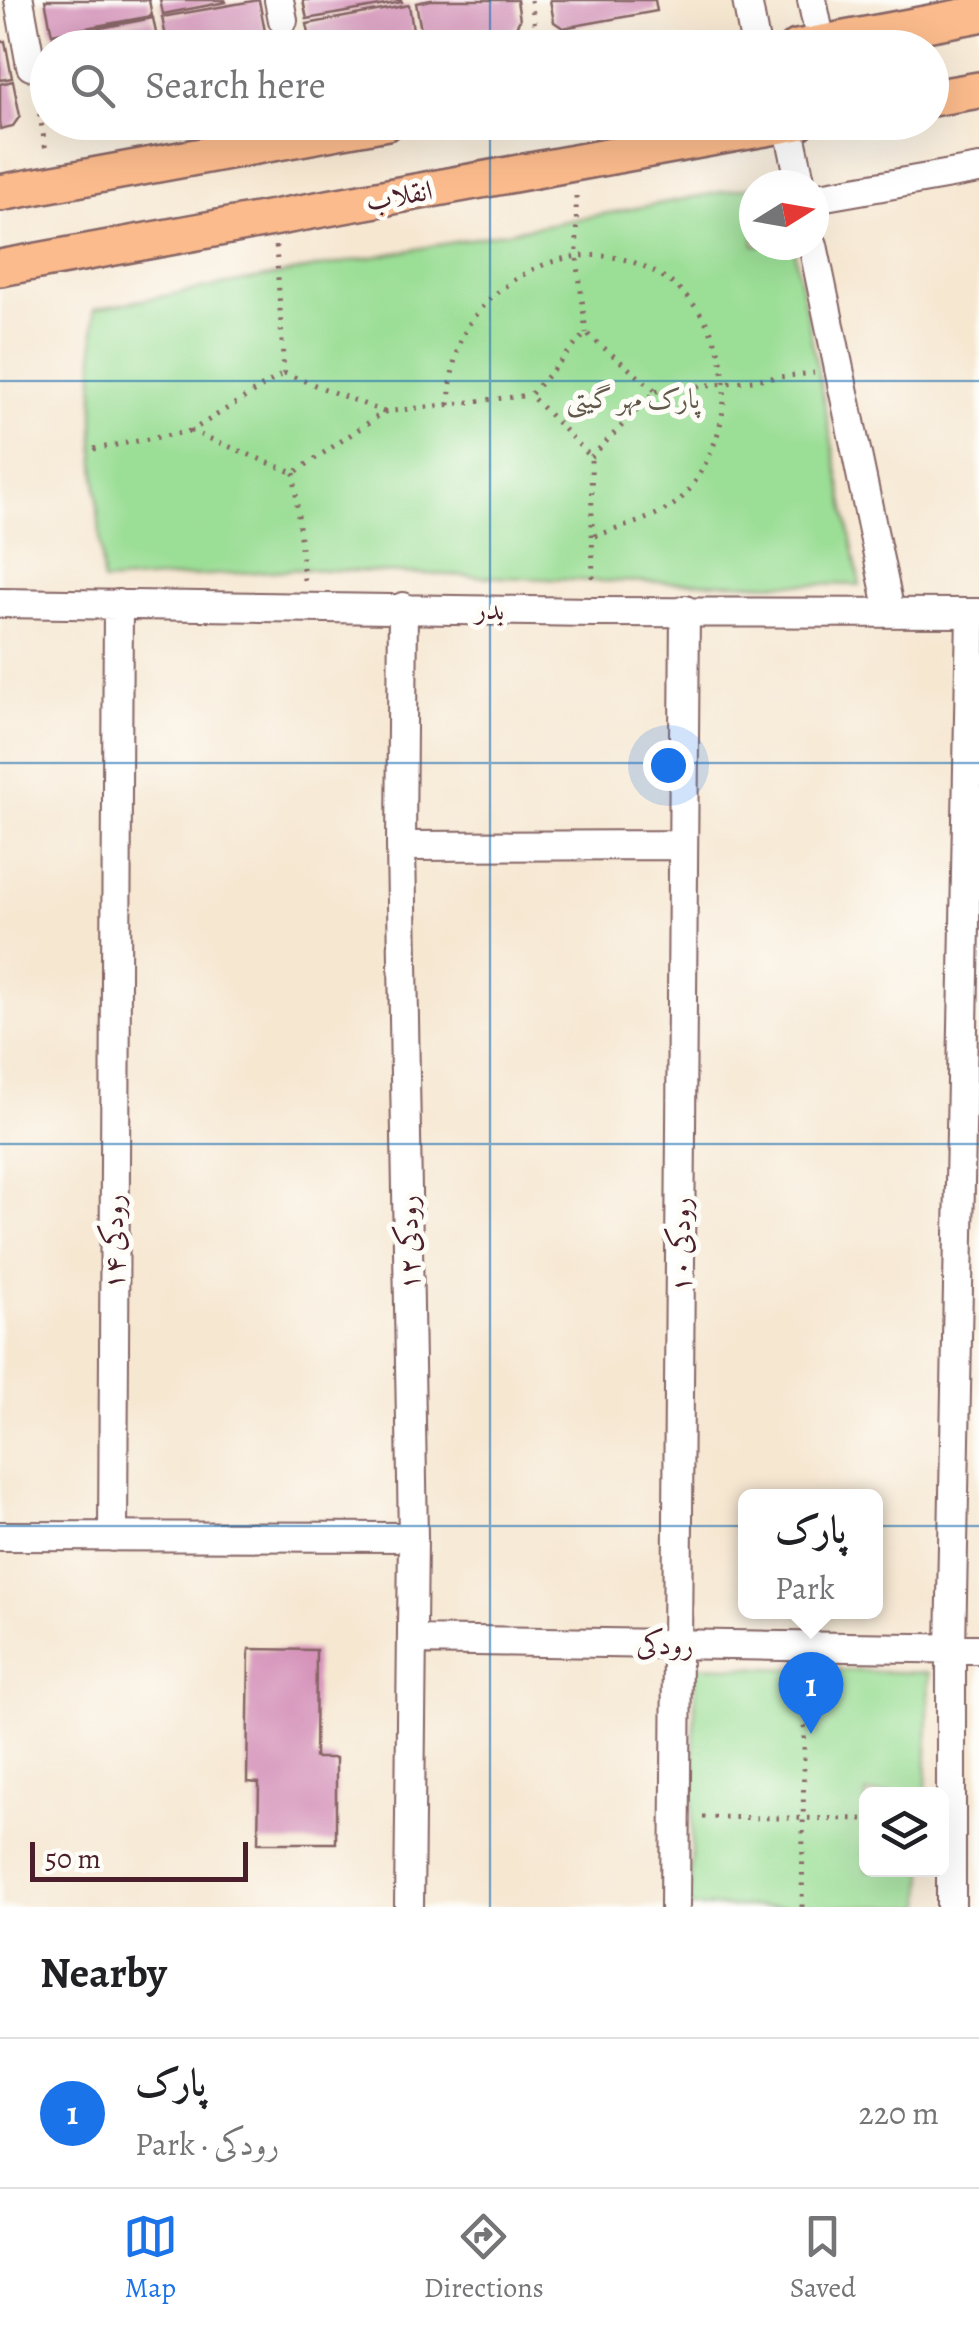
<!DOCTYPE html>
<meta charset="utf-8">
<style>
body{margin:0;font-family:Alegreya,Amiri,serif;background:#f2f2f2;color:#202124}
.controls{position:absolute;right:30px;bottom:30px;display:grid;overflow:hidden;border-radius:15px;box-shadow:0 10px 40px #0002}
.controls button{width:90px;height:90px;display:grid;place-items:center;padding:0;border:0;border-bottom:2px solid #e0e0e0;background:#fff;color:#202124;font:50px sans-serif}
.compass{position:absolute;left:739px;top:170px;width:90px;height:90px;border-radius:50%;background:#fff;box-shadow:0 10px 40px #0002;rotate:79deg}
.scale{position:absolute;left:30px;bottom:25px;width:218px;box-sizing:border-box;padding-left:10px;border:5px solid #4a1f2b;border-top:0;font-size:28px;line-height:35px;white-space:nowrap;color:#4a1f2b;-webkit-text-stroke:8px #fdfcf7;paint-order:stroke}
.you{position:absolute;left:668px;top:765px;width:35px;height:35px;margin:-25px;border:8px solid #fff;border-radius:50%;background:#1a73e8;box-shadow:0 0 0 15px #1a73e833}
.badge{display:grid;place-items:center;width:65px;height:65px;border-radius:50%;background:#1a73e8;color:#fff;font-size:32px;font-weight:700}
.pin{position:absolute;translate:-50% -82px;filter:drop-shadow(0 2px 5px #0008)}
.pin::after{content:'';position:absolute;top:52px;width:35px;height:30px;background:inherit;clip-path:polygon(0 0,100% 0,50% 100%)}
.popup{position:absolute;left:738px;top:1489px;width:145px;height:130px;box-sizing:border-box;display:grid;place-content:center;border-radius:15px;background:#fff;filter:drop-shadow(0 2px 8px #0005);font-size:32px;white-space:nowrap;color:#757577}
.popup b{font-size:38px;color:#202124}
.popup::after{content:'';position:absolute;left:50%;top:100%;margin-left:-20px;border:20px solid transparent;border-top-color:#fff}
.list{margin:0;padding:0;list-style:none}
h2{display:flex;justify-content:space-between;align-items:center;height:130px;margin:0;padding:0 40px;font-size:42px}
h2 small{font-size:32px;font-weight:400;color:#757577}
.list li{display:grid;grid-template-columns:65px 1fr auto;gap:30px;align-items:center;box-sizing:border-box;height:150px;padding:0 40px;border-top:2px solid #e0e0e0}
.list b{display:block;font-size:38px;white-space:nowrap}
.list p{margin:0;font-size:32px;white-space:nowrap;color:#757577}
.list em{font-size:32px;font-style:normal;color:#757577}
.icon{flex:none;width:55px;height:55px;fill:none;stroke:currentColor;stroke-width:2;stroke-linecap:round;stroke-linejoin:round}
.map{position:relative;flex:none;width:979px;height:1907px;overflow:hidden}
.search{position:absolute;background:#fff;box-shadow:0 10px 40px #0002;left:30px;right:30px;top:30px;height:110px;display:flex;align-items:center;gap:25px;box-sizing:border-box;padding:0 35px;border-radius:55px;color:#757577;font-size:38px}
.sheet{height:280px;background:#fff}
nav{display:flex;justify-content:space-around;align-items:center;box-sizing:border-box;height:140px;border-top:2px solid #e0e0e0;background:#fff;font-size:28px;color:#757577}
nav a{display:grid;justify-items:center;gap:5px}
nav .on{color:#1a73e8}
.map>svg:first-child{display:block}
.green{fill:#9bde96;stroke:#727e60;stroke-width:2.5}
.building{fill:#d593ba}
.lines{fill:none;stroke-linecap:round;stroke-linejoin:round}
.minor-casing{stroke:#866565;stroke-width:32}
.major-casing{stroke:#866565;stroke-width:40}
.path{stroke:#866565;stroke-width:5;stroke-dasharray:2.5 8;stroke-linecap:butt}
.minor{stroke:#fff;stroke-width:28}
.major{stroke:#fbbb8c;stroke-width:35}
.grid{fill:none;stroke:#1f6fb2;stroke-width:2.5;stroke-opacity:0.55}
.labels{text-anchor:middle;stroke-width:10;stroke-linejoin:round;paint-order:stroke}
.street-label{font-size:28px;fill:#4a1f2b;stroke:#fdfcf7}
.park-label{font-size:28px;fill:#62584b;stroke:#fdfcf7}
</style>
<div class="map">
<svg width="979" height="1907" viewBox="0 0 979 1907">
<rect width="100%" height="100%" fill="#fdfcf7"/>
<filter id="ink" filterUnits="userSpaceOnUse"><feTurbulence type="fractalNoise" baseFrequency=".01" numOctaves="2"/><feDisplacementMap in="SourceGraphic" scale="20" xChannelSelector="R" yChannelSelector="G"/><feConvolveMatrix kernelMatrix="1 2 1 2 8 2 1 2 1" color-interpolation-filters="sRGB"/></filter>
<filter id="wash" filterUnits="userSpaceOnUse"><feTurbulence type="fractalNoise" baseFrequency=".0048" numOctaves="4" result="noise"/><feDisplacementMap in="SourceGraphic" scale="40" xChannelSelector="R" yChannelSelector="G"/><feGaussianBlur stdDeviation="2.25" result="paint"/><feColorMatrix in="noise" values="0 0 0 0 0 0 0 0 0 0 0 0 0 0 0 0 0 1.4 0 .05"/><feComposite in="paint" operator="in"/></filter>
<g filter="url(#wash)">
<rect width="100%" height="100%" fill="#f6e7d1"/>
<path class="green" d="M 754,186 L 754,245 L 793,245 L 860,585 L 593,581 L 304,569 L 103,582 L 94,449 L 94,309 Z
M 696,1666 L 929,1673 L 926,1794 L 866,1794 L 866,1870 L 924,1870 L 923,1907 L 690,1907 Z"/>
<g id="blocks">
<path class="building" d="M 45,0 L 149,0 L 152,16 L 52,34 Z
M 160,0 L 225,0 L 226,2 L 163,14 Z
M 259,0 L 266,37 L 206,48 L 168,48 L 162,17 Z
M 303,0 L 401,0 L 402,2 L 307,19 Z
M 431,0 L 517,0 L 520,20 L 514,30 L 424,47 L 416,3 Z
M 550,0 L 655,0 L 657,11 L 563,28 L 554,22 Z
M 409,5 L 416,48 L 312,48 L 307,24 Z
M 153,18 L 159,48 L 55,48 L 53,37 Z
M 5,41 L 12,78 L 0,80 L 0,42 Z
M 13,81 L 20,116 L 13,126 L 0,129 L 0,84 Z
M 249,1649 L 316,1650 L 315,1758 L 336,1758 L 336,1843 L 258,1843 L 259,1783 L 247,1782 Z"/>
</g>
</g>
<g filter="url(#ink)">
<use href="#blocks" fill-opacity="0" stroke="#866565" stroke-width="2.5"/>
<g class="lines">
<g class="minor-casing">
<path id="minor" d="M 19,0 L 31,66
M 279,0 L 283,20
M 747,0 L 756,48
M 812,0 L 821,43
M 788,124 L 801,185
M 814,198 L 979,169
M 813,245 L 890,612
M 0,603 L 593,612 L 979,613
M 403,607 L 401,846 L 413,1537 L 409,1907
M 401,846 L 682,845
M 0,1536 L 413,1537
M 113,1537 L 118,604
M 412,1640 L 979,1649
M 675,1907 L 685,610
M 951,1907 L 951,1649 L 971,613"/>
</g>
<g class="major-casing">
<path id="major" d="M 797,48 L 979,14
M 932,98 L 979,90
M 0,193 L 387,122
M 0,268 L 798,122"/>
</g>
<path class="path" d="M 531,0 L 538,48
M 36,93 L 46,151
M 576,196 L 577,257 L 586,333
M 276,246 L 284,373
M 284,373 L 384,412 L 294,473 L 191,431 Z
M 656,391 L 814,373
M 449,405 C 452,351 463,315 510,283 C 633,197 774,328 707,460 C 699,477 687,497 670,507 C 647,521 618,528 592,537
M 384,412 L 530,395
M 94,449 L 191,431
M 591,457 L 656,391 L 586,333 L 530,395 L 591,457 L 593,585
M 294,473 L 304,580
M 703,1817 L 866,1819
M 802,1907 L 805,1675"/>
<use href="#minor" class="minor"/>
<use href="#major" class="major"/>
</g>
</g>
<path class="grid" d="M 490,0 L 490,48M 490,122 L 490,1907M 0,381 L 979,381M 0,763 L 979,763M 0,1144 L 979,1144M 0,1526 L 979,1526"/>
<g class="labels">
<g class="street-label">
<text transform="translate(399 195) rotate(-10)" y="10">انقلاب</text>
<text transform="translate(490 609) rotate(2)" y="10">بدر</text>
<text transform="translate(113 1242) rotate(-90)" y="10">رودکی ۱۴</text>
<text transform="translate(408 1243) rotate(-91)" y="10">رودکی ۱۲</text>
<text transform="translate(680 1245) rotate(-90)" y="10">رودکی ۱۰</text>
<text transform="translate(665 1644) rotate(1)" y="10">رودکی</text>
</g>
<g class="park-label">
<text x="633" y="408">پارک مهر گیتی</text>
</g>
</g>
</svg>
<div class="controls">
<button><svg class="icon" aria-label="layers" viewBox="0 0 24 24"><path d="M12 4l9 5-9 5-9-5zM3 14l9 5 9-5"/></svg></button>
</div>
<svg class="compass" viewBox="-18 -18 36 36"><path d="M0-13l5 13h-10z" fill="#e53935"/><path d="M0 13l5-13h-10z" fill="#757577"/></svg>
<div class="scale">50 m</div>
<div class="you"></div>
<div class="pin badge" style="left:811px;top:1734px">1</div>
<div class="popup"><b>پارک</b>Park</div>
<div class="search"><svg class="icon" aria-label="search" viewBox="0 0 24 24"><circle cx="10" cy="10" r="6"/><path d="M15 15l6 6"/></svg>Search here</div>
</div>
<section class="sheet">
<h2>Nearby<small></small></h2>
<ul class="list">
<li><span class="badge">1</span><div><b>پارک</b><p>Park · رودکی</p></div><em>220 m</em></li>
</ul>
</section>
<nav>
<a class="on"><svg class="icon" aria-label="map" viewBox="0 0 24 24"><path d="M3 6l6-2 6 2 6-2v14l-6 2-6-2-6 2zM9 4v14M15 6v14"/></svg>Map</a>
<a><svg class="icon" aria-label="directions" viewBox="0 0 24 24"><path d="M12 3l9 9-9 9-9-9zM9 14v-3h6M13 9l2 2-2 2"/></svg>Directions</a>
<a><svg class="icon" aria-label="saved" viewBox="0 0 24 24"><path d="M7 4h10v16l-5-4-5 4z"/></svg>Saved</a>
</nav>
